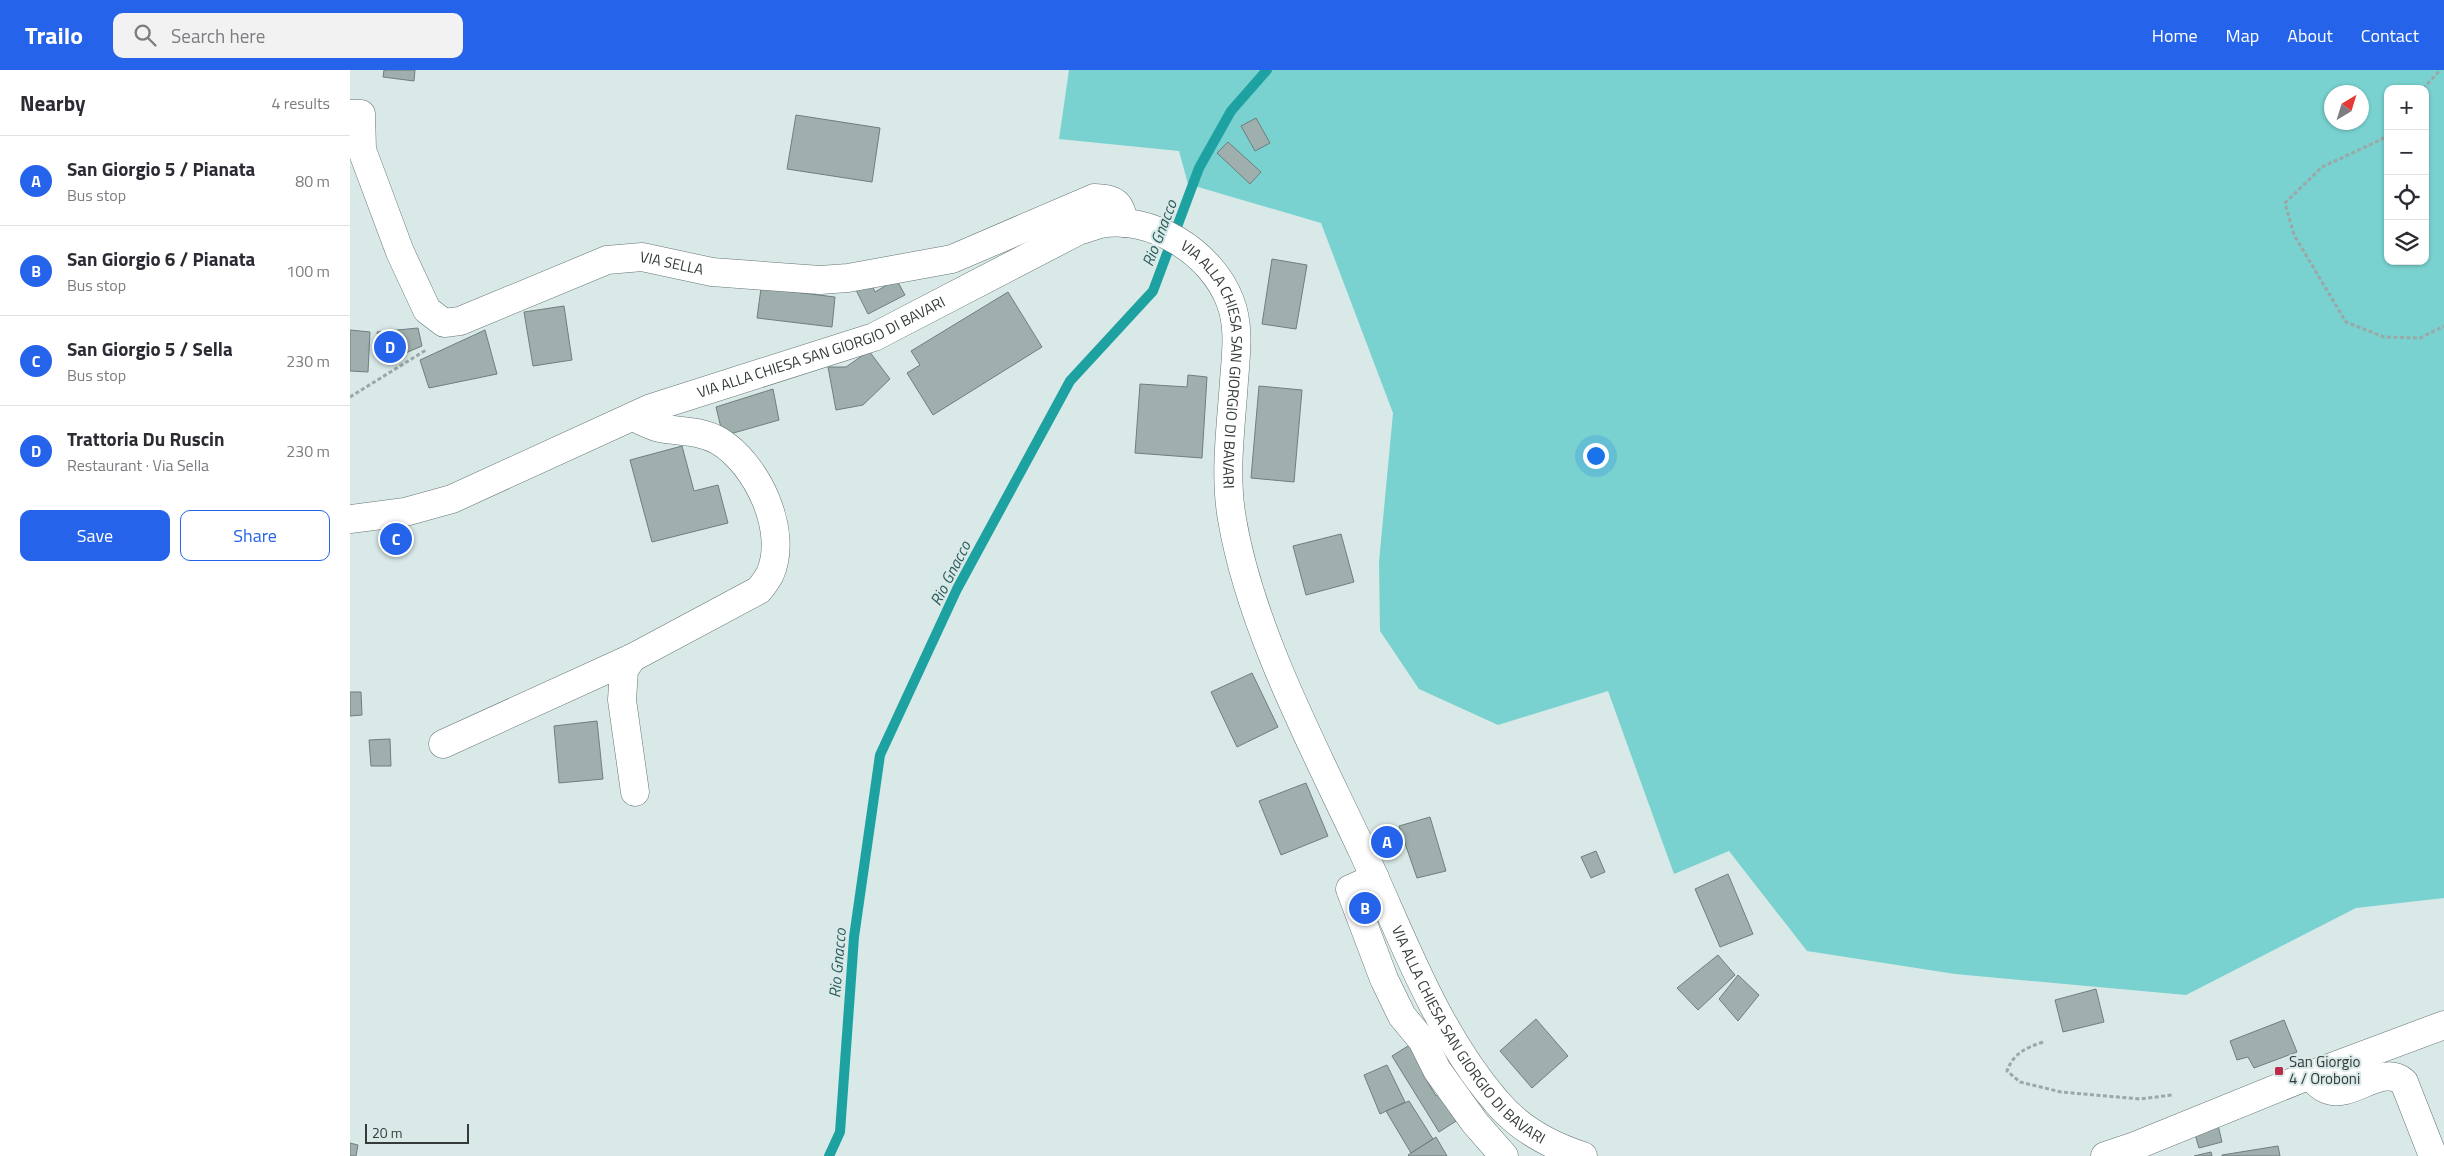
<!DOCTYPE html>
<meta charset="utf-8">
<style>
body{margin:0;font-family:"Titillium Web",sans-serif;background:#f2f2f3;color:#2b2b33}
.controls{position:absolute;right:15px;top:15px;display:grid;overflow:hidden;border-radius:10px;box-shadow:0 1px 4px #0004}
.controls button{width:45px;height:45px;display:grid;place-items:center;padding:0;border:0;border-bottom:1px solid #e1e1e2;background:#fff;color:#2b2b33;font:25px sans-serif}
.compass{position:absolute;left:1974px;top:15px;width:45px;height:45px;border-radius:50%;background:#fff;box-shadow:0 1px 4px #0004;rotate:38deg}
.scale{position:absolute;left:15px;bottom:12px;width:104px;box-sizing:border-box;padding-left:5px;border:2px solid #343a3a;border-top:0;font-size:14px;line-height:18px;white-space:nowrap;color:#343a3a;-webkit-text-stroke:4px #d8e9e8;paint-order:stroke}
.you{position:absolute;left:1245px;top:385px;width:18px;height:18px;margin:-12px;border:4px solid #fff;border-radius:50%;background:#1a73e8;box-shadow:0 0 0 8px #1a73e833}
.badge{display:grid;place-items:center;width:32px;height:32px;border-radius:50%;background:#2563eb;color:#fff;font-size:16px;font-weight:700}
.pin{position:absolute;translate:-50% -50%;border:2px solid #fff;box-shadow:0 1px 5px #0006}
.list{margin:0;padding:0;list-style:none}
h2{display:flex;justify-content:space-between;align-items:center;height:65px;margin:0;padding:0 20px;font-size:21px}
h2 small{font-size:16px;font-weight:400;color:#7c7c81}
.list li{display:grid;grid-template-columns:32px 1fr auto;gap:15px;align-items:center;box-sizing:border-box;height:90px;padding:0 20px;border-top:1px solid #e1e1e2}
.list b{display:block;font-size:19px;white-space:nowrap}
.list p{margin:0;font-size:16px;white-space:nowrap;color:#7c7c81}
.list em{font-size:16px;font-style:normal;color:#7c7c81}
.actions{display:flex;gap:10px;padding:15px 20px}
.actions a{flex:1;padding:11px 0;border:1px solid #2563eb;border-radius:10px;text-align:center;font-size:18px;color:#2563eb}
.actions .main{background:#2563eb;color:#fff}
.icon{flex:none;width:28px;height:28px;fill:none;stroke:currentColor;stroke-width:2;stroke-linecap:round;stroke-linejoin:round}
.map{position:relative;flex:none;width:2094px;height:1086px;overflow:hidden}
header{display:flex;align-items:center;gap:30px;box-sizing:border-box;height:70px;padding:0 25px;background:#2563eb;color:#fff}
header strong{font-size:24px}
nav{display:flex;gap:28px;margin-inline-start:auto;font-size:18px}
.search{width:350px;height:45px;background:#f2f2f3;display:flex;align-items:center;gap:12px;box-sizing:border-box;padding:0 18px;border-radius:10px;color:#7c7c81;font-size:19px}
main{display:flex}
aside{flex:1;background:#fff}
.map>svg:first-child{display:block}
.green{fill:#79d2d0;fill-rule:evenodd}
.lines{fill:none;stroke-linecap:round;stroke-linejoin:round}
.stream{stroke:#1ea2a1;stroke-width:10}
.building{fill:#9fafae;stroke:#6f7e7e}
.minor-casing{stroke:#657474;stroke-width:29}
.path{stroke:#9ba8a7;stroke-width:3;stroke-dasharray:4 2.5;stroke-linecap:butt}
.minor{stroke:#fff;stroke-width:28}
.poi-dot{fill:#bc2b4c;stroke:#d8e9e8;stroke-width:2}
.labels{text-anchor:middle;stroke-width:4;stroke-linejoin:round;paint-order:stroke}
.street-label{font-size:15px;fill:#343a3a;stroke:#d8e9e8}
.poi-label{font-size:15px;fill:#343a3a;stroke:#d8e9e8;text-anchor:start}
.water-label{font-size:16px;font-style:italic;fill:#2a5c5b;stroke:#d8e9e8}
</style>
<header>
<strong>Trailo</strong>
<div class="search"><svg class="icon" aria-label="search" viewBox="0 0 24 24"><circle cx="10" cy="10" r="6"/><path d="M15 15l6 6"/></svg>Search here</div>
<nav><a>Home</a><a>Map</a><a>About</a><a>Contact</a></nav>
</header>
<main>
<aside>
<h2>Nearby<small>4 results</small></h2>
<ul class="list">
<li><span class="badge">A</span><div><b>San Giorgio 5 / Pianata</b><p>Bus stop</p></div><em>80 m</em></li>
<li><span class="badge">B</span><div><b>San Giorgio 6 / Pianata</b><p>Bus stop</p></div><em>100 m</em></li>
<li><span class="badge">C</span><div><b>San Giorgio 5 / Sella</b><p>Bus stop</p></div><em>230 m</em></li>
<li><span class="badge">D</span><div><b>Trattoria Du Ruscin</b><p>Restaurant · Via Sella</p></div><em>230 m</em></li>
</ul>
<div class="actions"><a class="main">Save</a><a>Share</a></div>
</aside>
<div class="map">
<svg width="2094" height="1086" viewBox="0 0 2094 1086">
<rect width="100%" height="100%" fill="#d8e9e8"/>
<path class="green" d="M 719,0 L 2094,0 L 2094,828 L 2006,838 L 1836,925 L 1605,904 L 1457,881 L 1379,781 L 1324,804 L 1258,621 L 1148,655 L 1069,619 L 1030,561 L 1029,492 L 1043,343 L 971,153 L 838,114 L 829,81 L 709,69 ZM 2038,19 L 2075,19 L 2075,191 L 2038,191 ZM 1982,22 L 2012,22 L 2012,52 L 1982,52 Z"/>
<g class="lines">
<path class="stream" d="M 479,1086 L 490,1062 L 504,867 L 530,685 L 607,519 L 720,311 L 803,221 L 849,98 L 881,41 L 917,0"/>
</g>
<path class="building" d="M 34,0 L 65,0 L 64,11 L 33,7 Z
M 446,45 L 530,58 L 522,112 L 437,99 Z
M 906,48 L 920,73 L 905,81 L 891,56 Z
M 878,72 L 911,102 L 900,114 L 867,83 Z
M 922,189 L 957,195 L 946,259 L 912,254 Z
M 544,205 L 555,225 L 518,244 L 506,220 L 521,213 L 525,222 L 537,215 L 534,210 Z
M 411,218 L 485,227 L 482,257 L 407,248 Z
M 658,222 L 692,277 L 583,345 L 557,303 L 570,295 L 561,281 Z
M 214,236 L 222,290 L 183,296 L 174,242 Z
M 68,258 L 72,276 L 32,293 L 27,262 Z
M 0,260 L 20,262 L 18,302 L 0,301 Z
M 135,260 L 147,304 L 79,318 L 70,290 Z
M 519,281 L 540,309 L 513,335 L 486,340 L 478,297 L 496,297 Z
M 838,305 L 857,307 L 852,388 L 785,383 L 790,314 L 837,317 Z
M 909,316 L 952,320 L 944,412 L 901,408 Z
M 423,319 L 429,350 L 373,366 L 366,337 Z
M 332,376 L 344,421 L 368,415 L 378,453 L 302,472 L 280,390 Z
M 991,464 L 1004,512 L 956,525 L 943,476 Z
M 902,603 L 928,657 L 887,677 L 861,622 Z
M 0,622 L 11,622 L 12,645 L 0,646 Z
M 247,651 L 253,709 L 209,713 L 204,656 Z
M 40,669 L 41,696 L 21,696 L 19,670 Z
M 956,713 L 978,766 L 931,785 L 909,731 Z
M 1080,747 L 1096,801 L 1067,808 L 1049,756 Z
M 1246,781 L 1255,802 L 1241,808 L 1231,787 Z
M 1378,804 L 1403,864 L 1370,877 L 1345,819 Z
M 1368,885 L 1385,905 L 1348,940 L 1327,918 Z
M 1388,905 L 1409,925 L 1388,951 L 1369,929 Z
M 1746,919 L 1754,952 L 1713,962 L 1705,930 Z
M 1186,949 L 1218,986 L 1182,1018 L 1150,981 Z
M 1934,950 L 1947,982 L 1904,998 L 1898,987 L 1887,990 L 1880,971 Z
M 1066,971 L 1083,998 L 1073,1004 L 1086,1026 L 1098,1019 L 1114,1046 L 1089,1062 L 1042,986 Z
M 1037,995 L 1055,1032 L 1030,1044 L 1014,1005 Z
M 1059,1031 L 1083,1069 L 1061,1083 L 1036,1041 Z
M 1868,1055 L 1872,1072 L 1849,1078 L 1844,1061 Z
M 1086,1067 L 1097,1086 L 1059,1086 L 1058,1085 Z
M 0,1073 L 8,1075 L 6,1086 L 0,1086 Z
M 1928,1076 L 1930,1086 L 1872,1086 L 1872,1085 Z
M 1861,1082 L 1862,1086 L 1844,1086 Z"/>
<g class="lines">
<g class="minor-casing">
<g id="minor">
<path id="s1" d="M 0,44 L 11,44 L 12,80 L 50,182 L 77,240 L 94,253 L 110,251 L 257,190 L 292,187 L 362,202 L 470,210 L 498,208 L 602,189 L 744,128 C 766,129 770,132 774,153"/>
<path id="s2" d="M 0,449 L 55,442 L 102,429 L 301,338 L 524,267 L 728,161 C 735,159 743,156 750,154 C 801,144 862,183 880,231 C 890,256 886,284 884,311 C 881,357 874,404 882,449 C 901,561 965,679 1013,782 C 1052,866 1085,960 1146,1031 C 1169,1059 1199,1075 1233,1086"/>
<path d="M 282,588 L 274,600 L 272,630 L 285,722"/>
<path d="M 93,674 L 282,588 L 409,520 C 413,515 417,510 420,504 C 439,461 407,394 369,371 C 350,360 330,362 310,358 C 300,356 291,350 282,347"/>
<path d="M 1025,808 L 1000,819 L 1034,909 L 1052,946 L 1072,970 L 1087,1000 L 1125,1053 L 1154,1086"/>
<path d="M 1960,1005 C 1965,1011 1970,1017 1978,1020 C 2001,1029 2032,993 2054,1012 L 2083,1086"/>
<path d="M 1755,1086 L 1785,1076 L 1960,1005 L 2094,955"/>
</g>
</g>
<path class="path" d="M 2073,19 L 2090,0
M 2038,62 L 2032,69 L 1972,97 L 1935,133 L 1944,165 L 1996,252 L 2034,267 L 2070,268 L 2094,256
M 0,327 L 76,280
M 1693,972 C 1675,978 1663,984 1657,1001 L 1670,1012 L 1711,1022 L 1790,1029 L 1822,1025"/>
<use href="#minor" class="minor"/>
</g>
<rect class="poi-dot" x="1924" y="996" width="10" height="10" rx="2.5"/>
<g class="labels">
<g class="street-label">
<text dy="5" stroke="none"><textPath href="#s1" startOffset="482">VIA SELLA</textPath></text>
<text dy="5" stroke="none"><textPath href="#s2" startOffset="504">VIA ALLA CHIESA SAN GIORGIO DI BAVARI</textPath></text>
<text dy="5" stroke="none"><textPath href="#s2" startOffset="1029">VIA ALLA CHIESA SAN GIORGIO DI BAVARI</textPath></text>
<text dy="5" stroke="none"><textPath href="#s2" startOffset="1764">VIA ALLA CHIESA SAN GIORGIO DI BAVARI</textPath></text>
</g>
<g class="poi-label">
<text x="1939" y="997">San Giorgio<tspan x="1939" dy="17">4 / Oroboni</tspan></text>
</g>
<g class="water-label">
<text transform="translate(809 163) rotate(-69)" y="6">Rio Gnacco</text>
<text transform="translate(600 503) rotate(-63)" y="6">Rio Gnacco</text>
<text transform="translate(487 893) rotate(-85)" y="6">Rio Gnacco</text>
</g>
</g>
</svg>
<div class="controls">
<button>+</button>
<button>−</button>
<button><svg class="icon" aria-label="locate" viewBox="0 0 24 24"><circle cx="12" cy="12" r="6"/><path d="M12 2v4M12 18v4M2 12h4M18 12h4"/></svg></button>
<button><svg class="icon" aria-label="layers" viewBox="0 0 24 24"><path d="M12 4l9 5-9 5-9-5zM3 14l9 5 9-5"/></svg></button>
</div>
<svg class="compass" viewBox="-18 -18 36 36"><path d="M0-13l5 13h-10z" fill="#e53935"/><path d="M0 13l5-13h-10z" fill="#7c7c81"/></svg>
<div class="scale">20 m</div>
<div class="you"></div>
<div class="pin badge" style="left:1037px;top:772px">A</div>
<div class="pin badge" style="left:1015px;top:838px">B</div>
<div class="pin badge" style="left:46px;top:469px">C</div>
<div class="pin badge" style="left:40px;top:277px">D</div>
</div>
</main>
